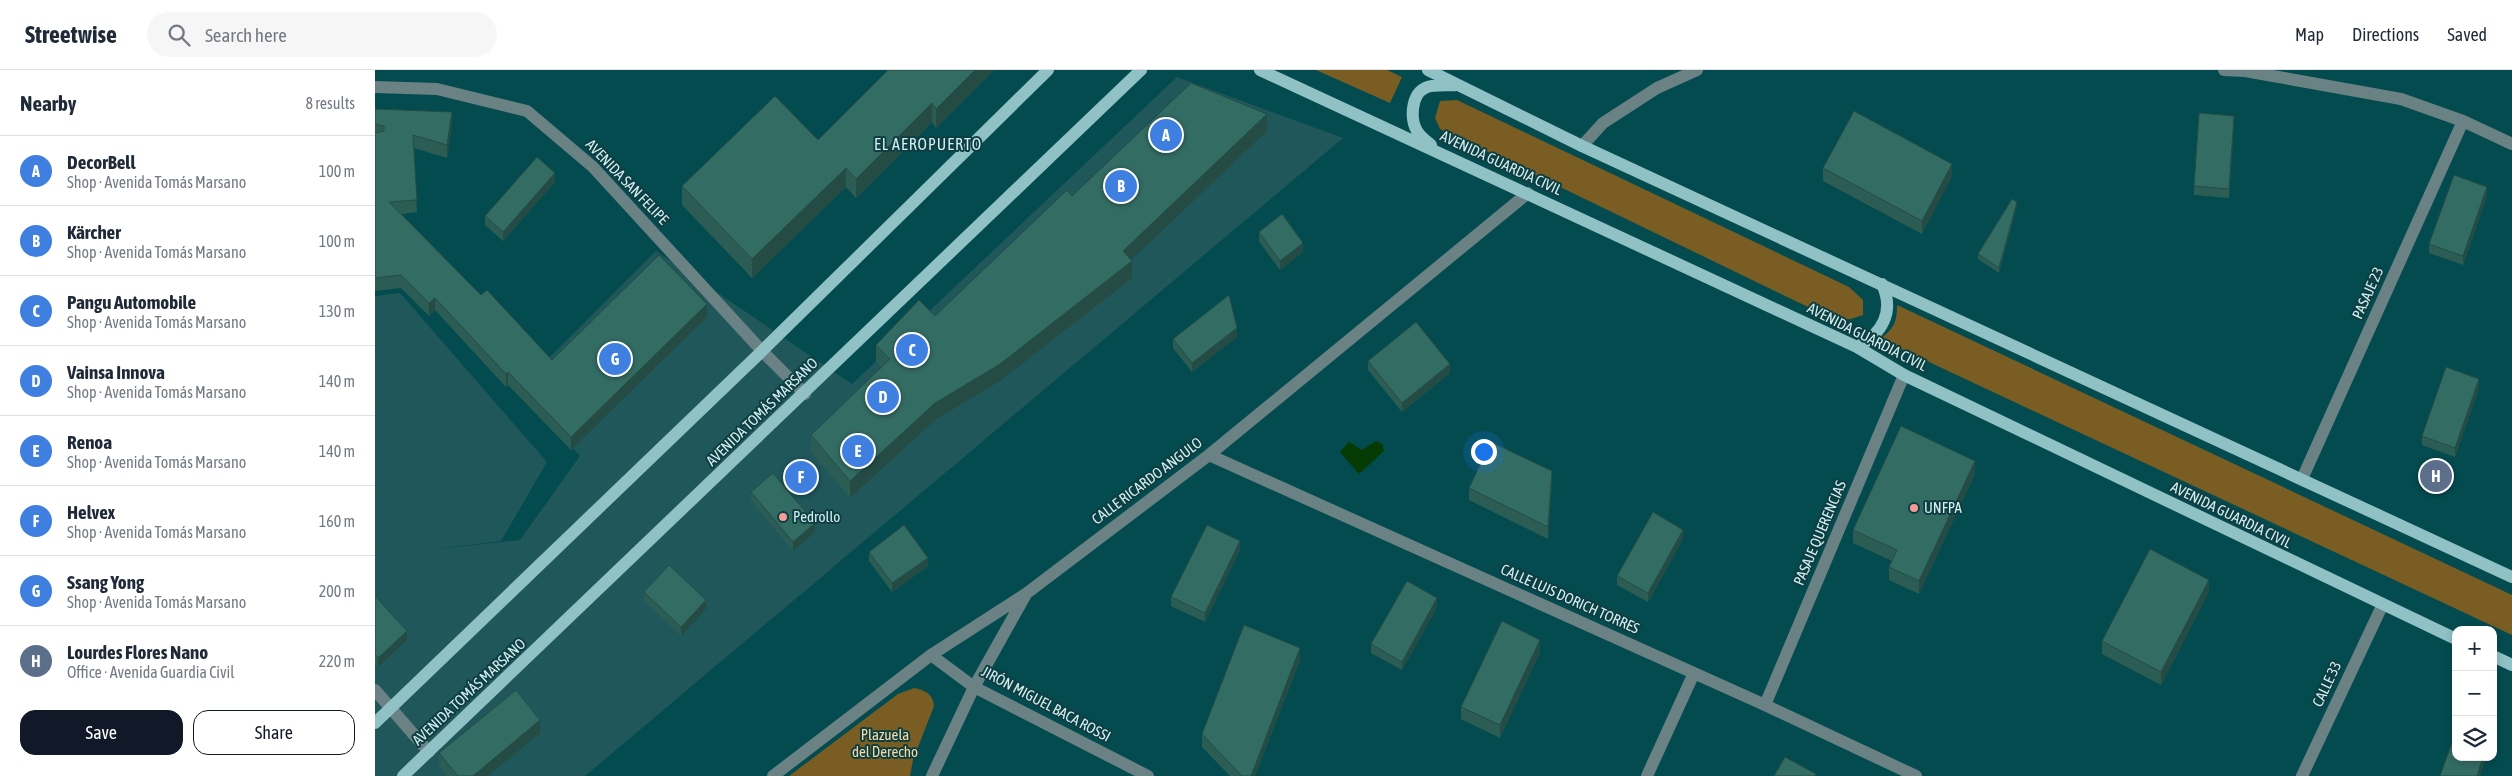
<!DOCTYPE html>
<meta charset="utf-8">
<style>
body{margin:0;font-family:"Asap Condensed",sans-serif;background:#f6f6f7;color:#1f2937}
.controls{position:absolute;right:15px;bottom:15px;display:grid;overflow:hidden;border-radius:10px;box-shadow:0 2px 8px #0003}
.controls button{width:45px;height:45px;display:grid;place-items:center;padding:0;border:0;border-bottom:1px solid #e0e1e3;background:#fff;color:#1f2937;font:25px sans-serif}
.you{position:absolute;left:1108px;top:381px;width:18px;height:18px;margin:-12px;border:4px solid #fff;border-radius:50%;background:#1a73e8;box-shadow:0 0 0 8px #1a73e833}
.badge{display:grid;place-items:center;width:32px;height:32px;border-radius:50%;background:#111827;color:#fff;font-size:16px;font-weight:700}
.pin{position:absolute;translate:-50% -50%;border:2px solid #fff;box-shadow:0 1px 5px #0006}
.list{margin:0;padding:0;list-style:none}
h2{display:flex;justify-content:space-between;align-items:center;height:65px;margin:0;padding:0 20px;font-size:21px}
h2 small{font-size:16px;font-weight:400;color:#747a83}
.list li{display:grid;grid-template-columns:32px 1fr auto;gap:15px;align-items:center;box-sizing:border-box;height:70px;padding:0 20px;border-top:1px solid #e0e1e3}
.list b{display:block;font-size:19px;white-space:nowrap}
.list p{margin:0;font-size:16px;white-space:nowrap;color:#747a83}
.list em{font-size:16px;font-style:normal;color:#747a83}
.actions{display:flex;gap:10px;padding:15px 20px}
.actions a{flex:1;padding:11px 0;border:1px solid #111827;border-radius:15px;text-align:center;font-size:18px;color:#111827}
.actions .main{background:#111827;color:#fff}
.icon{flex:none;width:28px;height:28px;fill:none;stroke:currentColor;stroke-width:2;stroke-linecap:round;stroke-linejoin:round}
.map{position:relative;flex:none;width:2137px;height:706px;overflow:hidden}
header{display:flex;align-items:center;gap:30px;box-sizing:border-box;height:70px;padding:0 25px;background:#fff;border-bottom:1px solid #e0e1e3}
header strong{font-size:24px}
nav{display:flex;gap:28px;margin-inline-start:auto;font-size:18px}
.search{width:350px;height:45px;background:#f6f6f7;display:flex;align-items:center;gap:12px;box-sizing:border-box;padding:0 18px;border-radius:28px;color:#747a83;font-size:19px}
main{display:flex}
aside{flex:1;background:#fff}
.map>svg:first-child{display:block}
.built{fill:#1f575b}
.green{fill:#795d23}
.water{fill:#063b03}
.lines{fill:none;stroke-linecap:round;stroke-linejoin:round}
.minor{stroke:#6a8284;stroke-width:12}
.major{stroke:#8fc1c5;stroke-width:12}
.wall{fill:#2c5d55}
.shaded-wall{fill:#244c45}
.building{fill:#336c63;stroke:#244c45}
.poi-dot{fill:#f59b98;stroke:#0e3e42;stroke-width:2}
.labels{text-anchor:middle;stroke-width:4;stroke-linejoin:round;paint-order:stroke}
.street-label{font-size:15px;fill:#d2eff1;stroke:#0e3e42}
.poi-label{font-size:15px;fill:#d2eff1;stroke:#0e3e42;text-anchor:start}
.park-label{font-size:15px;fill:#f8daa3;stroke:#0e3e42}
.neighbourhood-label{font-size:16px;letter-spacing:1px;fill:#d2eff1;stroke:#0e3e42}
</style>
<header>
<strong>Streetwise</strong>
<div class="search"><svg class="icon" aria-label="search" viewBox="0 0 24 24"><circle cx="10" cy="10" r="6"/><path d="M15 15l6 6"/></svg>Search here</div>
<nav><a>Map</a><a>Directions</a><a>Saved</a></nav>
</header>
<main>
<aside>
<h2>Nearby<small>8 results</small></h2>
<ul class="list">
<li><span class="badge" style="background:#3f7fe0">A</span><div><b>DecorBell</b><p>Shop · Avenida Tomás Marsano</p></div><em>100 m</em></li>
<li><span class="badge" style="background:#3f7fe0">B</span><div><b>Kärcher</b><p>Shop · Avenida Tomás Marsano</p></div><em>100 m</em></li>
<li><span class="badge" style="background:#3f7fe0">C</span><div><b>Pangu Automobile</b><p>Shop · Avenida Tomás Marsano</p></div><em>130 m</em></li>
<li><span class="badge" style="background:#3f7fe0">D</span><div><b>Vainsa Innova</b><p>Shop · Avenida Tomás Marsano</p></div><em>140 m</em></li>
<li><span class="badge" style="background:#3f7fe0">E</span><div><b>Renoa</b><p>Shop · Avenida Tomás Marsano</p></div><em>140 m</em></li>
<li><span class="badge" style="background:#3f7fe0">F</span><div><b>Helvex</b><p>Shop · Avenida Tomás Marsano</p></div><em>160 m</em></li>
<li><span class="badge" style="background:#3f7fe0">G</span><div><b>Ssang Yong</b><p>Shop · Avenida Tomás Marsano</p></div><em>200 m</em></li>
<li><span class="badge" style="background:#5c6f8a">H</span><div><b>Lourdes Flores Nano</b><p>Office · Avenida Guardia Civil</p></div><em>220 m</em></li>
</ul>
<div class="actions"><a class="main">Save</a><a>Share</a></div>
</aside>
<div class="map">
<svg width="2137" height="706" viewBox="0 0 2137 706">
<rect width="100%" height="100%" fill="#044b4f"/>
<path class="built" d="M 802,7 L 968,68 L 210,706 L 0,706 L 0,226 L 25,223 L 172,392 L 126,471 L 62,479 L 145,470 L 205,386 L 143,319 L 281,181 L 477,314 Z"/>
<path class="green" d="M 941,0 L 1012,0 L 1027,7 L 1015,33 Z
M 1082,30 L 1474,217 L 1488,230 L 1488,245 L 1476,249 L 1460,250 L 1065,59 L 1060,48 L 1065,31 Z
M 1522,235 L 2137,525 L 2137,565 L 1505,269 C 1519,259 1522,252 1522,235 Z
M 539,618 C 550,620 558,624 559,636 L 538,690 L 535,706 L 414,706 L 523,624 Z"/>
<path class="water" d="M 1001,371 L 1007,374 L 1009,381 L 984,404 L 965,382 L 974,372 L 987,380 Z"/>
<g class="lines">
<path class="minor" d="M 1849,0 L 1870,1 L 2026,29 L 2088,51 L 2137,74
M 0,17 L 62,19 L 152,41 L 218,97 L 387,281 L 430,324
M 1207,76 L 1228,53 L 1282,18 L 1322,0
M 834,385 L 1390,635 L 1541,706
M 1927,409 L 2088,51
M 556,585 L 599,617 L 773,706
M 0,620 L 54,682
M 1390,635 L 1529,305
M 398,706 L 556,585 L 652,523 L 834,385 L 1153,123
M 557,706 L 599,617 L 650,526
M 1272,706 L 1319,603
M 1927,706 L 2007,536"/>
<path class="major" d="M 885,0 L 1482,277 L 1529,305 L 2081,569
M 1053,0 L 1207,76 L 2137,507
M 1056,75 C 1052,71 1045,67 1042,61 C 1035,49 1036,25 1050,18 C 1057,14 1072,16 1081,15
M 1482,277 C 1507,264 1520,242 1507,214
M 2118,586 L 2137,595
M 0,653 L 387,281 L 673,0
M 28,706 L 766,0"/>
</g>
<path class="wall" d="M 513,0 L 619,0 L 561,58 L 557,52 L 481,128 L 471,117 L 377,208 L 307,135 L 307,116 L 443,70 Z
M 0,39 L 77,55 L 72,88 L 39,78 L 42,142 L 26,144 L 106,225 L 177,290 L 332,247 L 196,380 L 133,315 L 131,317 L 60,240 L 54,246 L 26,218 L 0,221 Z
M 1859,55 L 1854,128 L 1819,125 L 1819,116 Z
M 892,61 L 756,190 L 757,208 L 625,311 L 560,350 L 475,428 L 436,382 L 436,365 L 506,297 L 501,292 L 501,275 L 560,246 L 697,126 Z
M 1448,98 L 1577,106 L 1547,164 L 1448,111 Z
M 180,112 L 128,171 L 110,155 L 110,146 Z
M 2112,126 L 2088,195 L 2054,183 L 2054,174 Z
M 1642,136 L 1624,203 L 1603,189 L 1603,184 Z
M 884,162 L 928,182 L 905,200 L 884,171 Z
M 862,267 L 817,302 L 798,278 L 798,269 Z
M 993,291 L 1075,303 L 1027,342 L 993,300 Z
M 2104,318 L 2080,387 L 2047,375 L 2047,366 Z
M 1600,404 L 1544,524 L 1514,510 L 1514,497 L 1517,491 L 1478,473 L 1478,460 Z
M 1177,414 L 1173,469 L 1094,430 L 1094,418 Z
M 376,422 L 440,462 L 418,481 L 376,431 Z
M 1308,469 L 1273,532 L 1242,515 L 1242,506 Z
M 865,480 L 830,552 L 796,536 L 796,527 Z
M 494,482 L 553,496 L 517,522 L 494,491 Z
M 269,522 L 331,539 L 306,566 L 269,531 Z
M 1834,522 L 1786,615 L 1727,584 L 1727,571 Z
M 0,526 L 32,570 L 3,597 L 0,593 Z
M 1062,537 L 1027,600 L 996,583 L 996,574 Z
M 1165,582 L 1125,668 L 1086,649 L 1086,637 Z
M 925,590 L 880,706 L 855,706 L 827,677 L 827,664 Z
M 165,663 L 113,706 L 72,706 L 64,696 L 64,683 Z"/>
<path class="shaded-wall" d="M 600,0 L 619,0 L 561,58 L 561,39 Z
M 557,33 L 557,52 L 481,128 L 481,109 Z
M 77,42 L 77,55 L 72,88 L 72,75 Z
M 892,44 L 892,61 L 750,196 L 757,191 L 757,208 L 625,311 L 560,350 L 475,428 L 475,411 L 560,333 L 748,181 Z
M 1859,46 L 1859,55 L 1854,128 L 1854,119 Z
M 1577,94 L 1577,106 L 1547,164 L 1547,151 Z
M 471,98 L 471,117 L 377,208 L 377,189 Z
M 180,103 L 180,112 L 128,171 L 128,162 Z
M 2112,117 L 2112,126 L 2088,195 L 2088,186 Z
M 1642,132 L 1642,136 L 1624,203 L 1624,198 Z
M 928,173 L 928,182 L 905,200 L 905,191 Z
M 60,228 L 60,240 L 54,246 L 54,233 Z
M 332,234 L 332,247 L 196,380 L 196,367 Z
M 862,258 L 862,267 L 817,302 L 817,293 Z
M 1075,294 L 1075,303 L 1027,342 L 1027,333 Z
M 133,302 L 133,315 L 131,317 L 131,304 Z
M 2104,309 L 2104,318 L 2080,387 L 2080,378 Z
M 1600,391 L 1600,404 L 1544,524 L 1544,511 Z
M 1177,401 L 1177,414 L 1173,469 L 1173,457 Z
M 440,453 L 440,462 L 418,481 L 418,472 Z
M 1308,460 L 1308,469 L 1273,532 L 1273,523 Z
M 865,471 L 865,480 L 830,552 L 830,543 Z
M 553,488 L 553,496 L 517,522 L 517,513 Z
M 1834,510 L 1834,522 L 1786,615 L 1786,602 Z
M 1062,528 L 1062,537 L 1027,600 L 1027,592 Z
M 331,530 L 331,539 L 306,566 L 306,557 Z
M 32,561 L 32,570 L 3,597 L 3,588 Z
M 1165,570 L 1165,582 L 1125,668 L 1125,655 Z
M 925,578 L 925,590 L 880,706 L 876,706 Z
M 165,650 L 165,663 L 113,706 L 98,706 Z
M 2108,687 L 2112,687 L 2105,706 L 2102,706 Z"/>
<path class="building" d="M 513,0 L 600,0 L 561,39 L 557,33 L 481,109 L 471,98 L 377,189 L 307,116 L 400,26 L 443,70 Z
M 816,13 L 892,44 L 748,181 L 757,191 L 625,294 L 560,333 L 475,411 L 436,365 L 515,289 L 501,275 L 544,230 L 560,246 L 692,120 L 697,126 Z
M 0,39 L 77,42 L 72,75 L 38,65 L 42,130 L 14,132 L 106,225 L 112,220 L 177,290 L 284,185 L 332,234 L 196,367 L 133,302 L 131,304 L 60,228 L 54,233 L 26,205 L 0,208 L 0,63 L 9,61 L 9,56 L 0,54 Z
M 1479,41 L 1577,94 L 1547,151 L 1448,98 Z
M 1824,43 L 1859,46 L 1854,119 L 1819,116 Z
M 162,87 L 180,103 L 128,162 L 110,146 Z
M 2079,105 L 2112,117 L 2088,186 L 2054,174 Z
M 1637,129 L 1642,132 L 1624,198 L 1603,184 Z
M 907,144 L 928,173 L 905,191 L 884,162 Z
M 854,225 L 862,258 L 817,293 L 798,269 Z
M 1041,252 L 1075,294 L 1027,333 L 993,291 Z
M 2071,297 L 2104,309 L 2080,378 L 2047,366 Z
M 1526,356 L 1600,391 L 1544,511 L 1514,497 L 1522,480 L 1478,460 Z
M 1116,372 L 1177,401 L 1173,457 L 1094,418 Z
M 398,403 L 440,453 L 418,472 L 376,422 Z
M 1278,442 L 1308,460 L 1273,523 L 1242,506 Z
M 529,455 L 553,488 L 517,513 L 494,482 Z
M 832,455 L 865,471 L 830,543 L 796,527 Z
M 1775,479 L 1834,510 L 1786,602 L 1727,571 Z
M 294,495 L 331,530 L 306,557 L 269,522 Z
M 1032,511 L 1062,528 L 1027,592 L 996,574 Z
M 0,526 L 32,561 L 3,588 L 0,584 Z
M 1127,551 L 1165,570 L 1125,655 L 1086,637 Z
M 869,555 L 925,578 L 876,706 L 867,706 L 827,664 Z
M 141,620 L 165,650 L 98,706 L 83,706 L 64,683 Z
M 2081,661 L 2081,687 L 2108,687 L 2102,706 L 2065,706 Z
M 1410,687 L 1441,704 L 1440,706 L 1399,706 Z"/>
<g class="poi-dot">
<circle cx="1539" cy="438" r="5"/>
<circle cx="408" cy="447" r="5"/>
</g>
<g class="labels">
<g class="street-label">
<text transform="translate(1126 93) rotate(25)" y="5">AVENIDA GUARDIA CIVIL</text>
<text transform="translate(252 112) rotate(46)" y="5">AVENIDA SAN FELIPE</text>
<text transform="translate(1993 223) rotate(-66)" y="5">PASAJE 23</text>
<text transform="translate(1492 267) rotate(27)" y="5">AVENIDA GUARDIA CIVIL</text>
<text transform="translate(387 342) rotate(-44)" y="5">AVENIDA TOMÁS MARSANO</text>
<text transform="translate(772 411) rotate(-37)" y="5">CALLE RICARDO ANGULO</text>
<text transform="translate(1856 445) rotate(26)" y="5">AVENIDA GUARDIA CIVIL</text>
<text transform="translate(1445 463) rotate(-67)" y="5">PASAJE QUERENCIAS</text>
<text transform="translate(1195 529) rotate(24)" y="5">CALLE LUIS DORICH TORRES</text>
<text transform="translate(1952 614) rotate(-65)" y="5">CALLE 33</text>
<text transform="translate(94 622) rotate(-43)" y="5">AVENIDA TOMÁS MARSANO</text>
<text transform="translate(671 634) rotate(28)" y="5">JIRÓN MIGUEL BACA ROSSI</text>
</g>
<g class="poi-label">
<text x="1549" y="443">UNFPA</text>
<text x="418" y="452">Pedrollo</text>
</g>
<g class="park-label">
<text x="510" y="670">Plazuela<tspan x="510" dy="17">del Derecho</tspan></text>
</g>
<g class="neighbourhood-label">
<text x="553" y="80">EL AEROPUERTO</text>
</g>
</g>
</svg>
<div class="controls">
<button>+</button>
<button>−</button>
<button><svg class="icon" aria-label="layers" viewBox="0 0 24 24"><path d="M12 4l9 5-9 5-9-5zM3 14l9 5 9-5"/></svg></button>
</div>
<div class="you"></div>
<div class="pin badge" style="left:791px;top:65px;background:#3f7fe0">A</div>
<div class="pin badge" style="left:746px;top:116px;background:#3f7fe0">B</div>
<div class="pin badge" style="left:537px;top:280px;background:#3f7fe0">C</div>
<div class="pin badge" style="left:508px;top:327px;background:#3f7fe0">D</div>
<div class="pin badge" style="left:483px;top:381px;background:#3f7fe0">E</div>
<div class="pin badge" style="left:426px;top:407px;background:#3f7fe0">F</div>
<div class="pin badge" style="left:240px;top:289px;background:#3f7fe0">G</div>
<div class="pin badge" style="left:2061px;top:406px;background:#5c6f8a">H</div>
</div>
</main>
